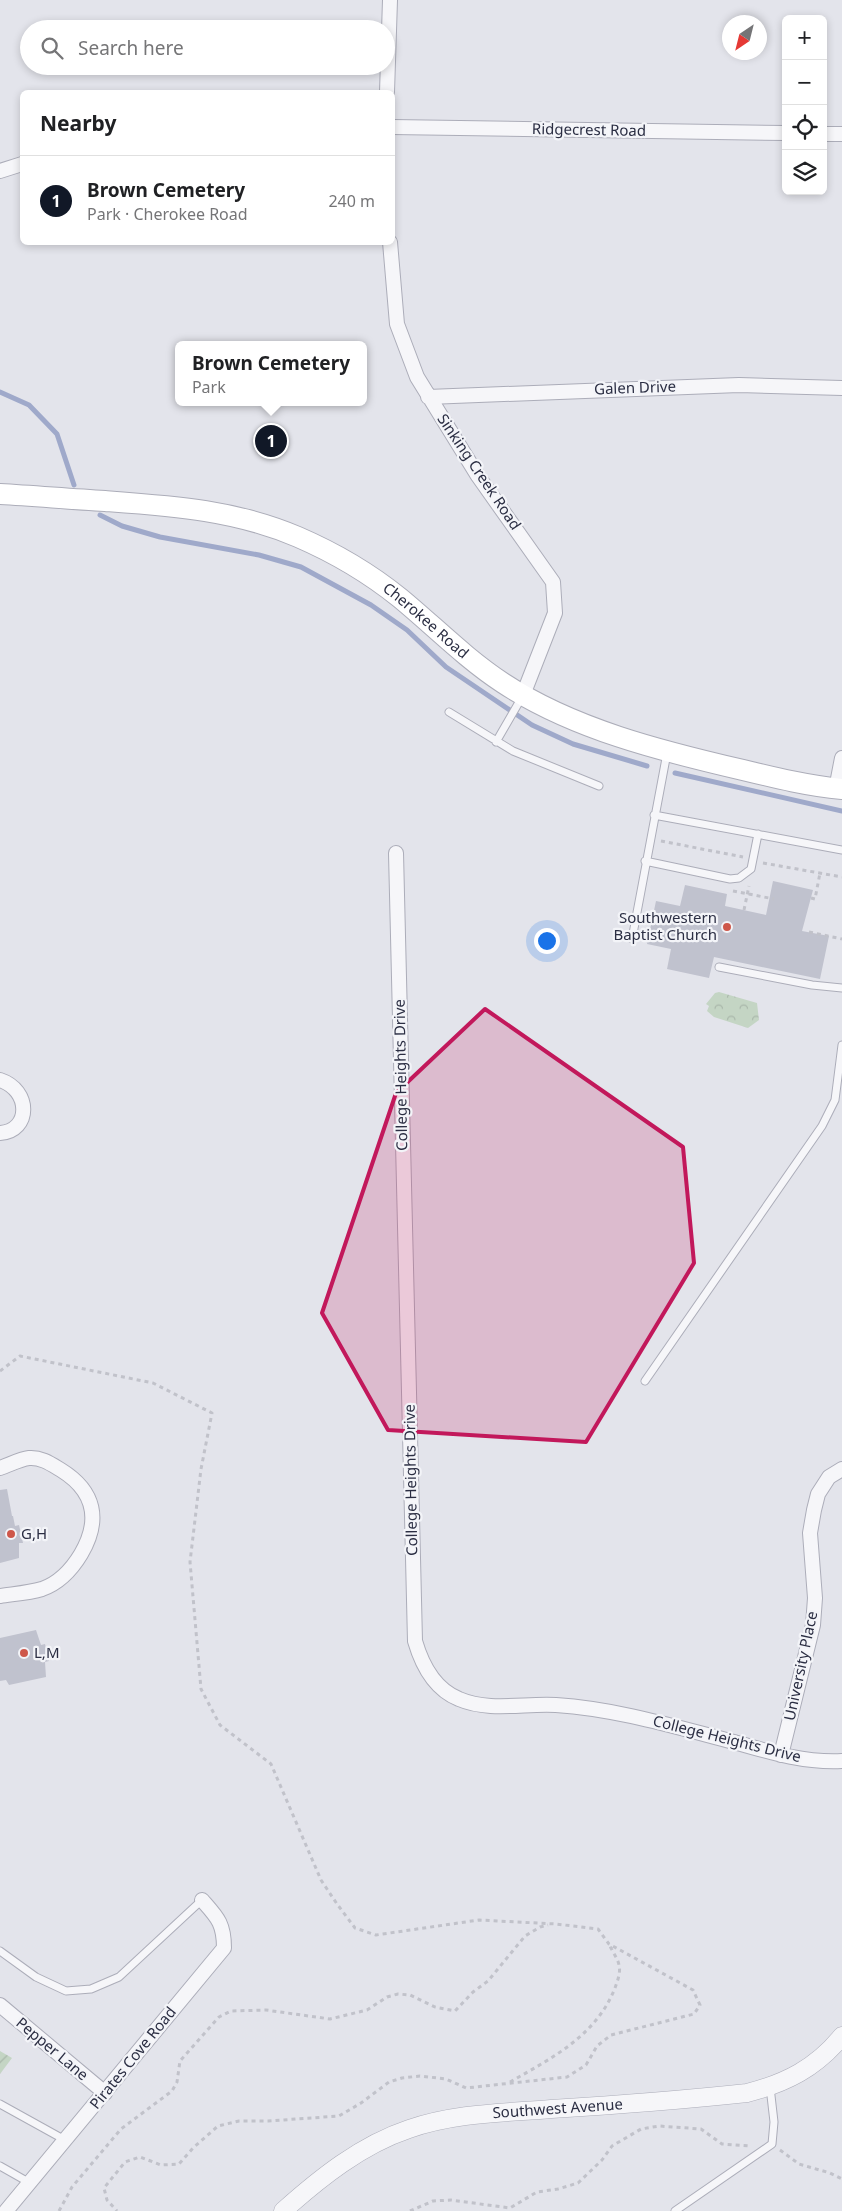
<!DOCTYPE html>
<meta charset="utf-8">
<style>
body{margin:0;font-family:"Noto Sans",sans-serif;background:#f2f2f2;color:#202124}
.controls{position:absolute;right:15px;top:15px;display:grid;overflow:hidden;border-radius:8px;box-shadow:0 2px 8px #0003}
.controls button{width:45px;height:45px;display:grid;place-items:center;padding:0;border:0;border-bottom:1px solid #e0e0e0;background:#fff;color:#202124;font:25px sans-serif}
.compass{position:absolute;left:722px;top:15px;width:45px;height:45px;border-radius:50%;background:#fff;box-shadow:0 2px 8px #0003;rotate:215deg}
.you{position:absolute;left:546px;top:940px;width:18px;height:18px;margin:-12px;border:4px solid #fff;border-radius:50%;background:#1a73e8;box-shadow:0 0 0 8px #1a73e833}
.badge{display:grid;place-items:center;width:32px;height:32px;border-radius:50%;background:#111827;color:#fff;font-size:16px;font-weight:700}
.pin{position:absolute;translate:-50% -50%;border:2px solid #fff;box-shadow:0 1px 5px #0006}
.popup{position:absolute;left:175px;top:341px;width:192px;height:65px;box-sizing:border-box;display:grid;place-content:center;border-radius:8px;background:#fff;filter:drop-shadow(0 1px 4px #0005);font-size:16px;white-space:nowrap;color:#757577}
.popup b{font-size:19px;color:#202124}
.popup::after{content:'';position:absolute;left:50%;top:100%;margin-left:-10px;border:10px solid transparent;border-top-color:#fff}
.list{margin:0;padding:0;list-style:none}
h2{display:flex;justify-content:space-between;align-items:center;height:65px;margin:0;padding:0 20px;font-size:21px}
h2 small{font-size:16px;font-weight:400;color:#757577}
.list li{display:grid;grid-template-columns:32px 1fr auto;gap:15px;align-items:center;box-sizing:border-box;height:90px;padding:0 20px;border-top:1px solid #e0e0e0}
.list b{display:block;font-size:19px;white-space:nowrap}
.list p{margin:0;font-size:16px;white-space:nowrap;color:#757577}
.list em{font-size:16px;font-style:normal;color:#757577}
.icon{flex:none;width:28px;height:28px;fill:none;stroke:currentColor;stroke-width:2;stroke-linecap:round;stroke-linejoin:round}
.map{position:relative;flex:none;width:842px;height:2211px;overflow:hidden}
.search{position:absolute;background:#fff;box-shadow:0 2px 8px #0003;left:20px;top:20px;width:375px;height:55px;display:flex;align-items:center;gap:12px;box-sizing:border-box;padding:0 18px;border-radius:28px;color:#757577;font-size:19px}
.panel{position:absolute;background:#fff;box-shadow:0 2px 8px #0003;left:20px;top:90px;width:375px;height:155px;border-radius:8px}
.map>svg:first-child{display:block}
.park{fill:url(#park-crowns)}
.garden{fill:url(#garden-furrows)}
.lines{fill:none;stroke-linecap:round;stroke-linejoin:round}
.stream{stroke:#9fa9ca;stroke-width:5}
.building{fill:#c0c2ce}
.service-casing{stroke:#acadb9;stroke-width:9}
.minor-casing{stroke:#acadb9;stroke-width:16}
.tertiary-casing{stroke:#acadb9;stroke-width:19}
.secondary-casing{stroke:#acadb9;stroke-width:22}
.path{stroke:#c1c2ca;stroke-width:3;stroke-dasharray:4 4;stroke-linecap:butt}
.service{stroke:#f6f6f9;stroke-width:7}
.minor{stroke:#f6f6f9;stroke-width:14}
.tertiary{stroke:#f6f6f9;stroke-width:18}
.secondary{stroke:#fff;stroke-width:20}
.marked{fill:#c2185b;fill-opacity:0.2;stroke:#c2185b;stroke-width:4;stroke-linejoin:round}
.poi-dot{fill:#ce574a;stroke:#f3f4f8;stroke-width:2}
.labels{text-anchor:middle;stroke-width:4.5;stroke-linejoin:round;paint-order:stroke}
.street-label{font-size:15px;fill:#2b2e43;stroke:#f3f4f8}
.poi-label{font-size:15px;fill:#2b2e43;stroke:#f3f4f8;text-anchor:start}
</style>
<div class="map">
<svg width="842" height="2211" viewBox="0 0 842 2211">
<defs>
<pattern id="park-crowns" width="20" height="18" patternUnits="userSpaceOnUse" patternTransform="scale(1.25)"><rect width="20" height="18" fill="#c4d5c4"/><path d="M2 6a3 3 0 1 1 6 0M12 15a3 3 0 1 1 6 0" fill="none" stroke="#a9b7aa"/></pattern>
<pattern id="garden-furrows" width="10" height="10" patternUnits="userSpaceOnUse" patternTransform="scale(1.25)"><rect width="10" height="10" fill="#c4d5c4"/><path d="M-1 1l2-2M0 10L10 0M9 11l2-2" fill="none" stroke="#a9b7aa"/></pattern>
</defs>
<rect width="100%" height="100%" fill="#e3e4eb"/>
<path class="park" d="M 719,992 L 757,1003 L 759,1020 L 748,1028 L 714,1017 L 707,1011 L 709,1006 L 706,1004 L 715,993 Z"/>
<path class="garden" d="M 0,2051 L 12,2058 L 0,2074 Z"/>
<g class="lines">
<path class="stream" d="M 0,392 L 29,405 L 57,434 L 74,485
M 100,515 L 122,526 L 160,537 L 259,555 L 301,567 L 371,605 L 407,630 L 446,667 L 532,725 L 573,744 L 647,766
M 675,773 L 842,811"/>
</g>
<path class="building" d="M 773,881 L 813,890 L 802,931 L 829,936 L 820,979 L 714,957 L 709,978 L 667,969 L 671,949 L 647,944 L 656,901 L 680,906 L 685,885 L 727,894 L 725,906 L 766,915 Z
M 7,1489 L 12,1516 L 13,1516 L 15,1526 L 19,1525 L 23,1543 L 19,1543 L 19,1558 L 0,1563 L 0,1490 Z
M 36,1630 L 41,1645 L 45,1644 L 49,1661 L 45,1662 L 46,1677 L 9,1685 L 6,1680 L 0,1681 L 0,1638 Z"/>
<g class="lines">
<g class="service-casing">
<path id="service" d="M 449,712 L 513,751 L 599,786
M 496,742 L 522,697
M 654,815 L 842,850
M 645,861 L 730,879 L 739,878 L 751,869 L 758,834
M 632,939 L 667,753
M 719,967 L 812,985 L 842,988
M 645,1381 L 822,1126 L 835,1100 L 842,1045
M 0,1951 L 36,1977 L 66,1991 L 91,1989 L 119,1977 L 202,1900
M 0,2104 L 65,2140
M 0,2166 L 30,2183
M 675,2211 L 772,2144 L 774,2122 L 770,2087"/>
</g>
<g class="minor-casing">
<path id="minor" d="M 387,92 L 390,0
M 392,127 L 786,133
M 823,134 L 842,134
M 0,171 L 22,164
M 390,242 L 397,324 L 417,377 L 478,476 L 553,582 L 555,613 L 523,695
M 428,397 L 739,385 L 842,388
M 836,789 L 842,758
M 396,853 L 415,1641 C 422,1665 434,1689 459,1699 C 489,1712 525,1703 556,1705 C 617,1709 676,1727 734,1742 C 769,1752 805,1763 842,1761
M 0,1080 C 31,1090 31,1131 0,1133
M 0,1468 C 9,1465 20,1459 29,1458 C 41,1457 51,1464 61,1470 C 95,1491 101,1520 81,1554 C 72,1569 59,1583 42,1589 C 29,1593 13,1594 0,1596
M 781,1755 L 813,1625 L 815,1598 L 810,1533 L 814,1510 L 818,1494 L 829,1477 L 842,1469
M 0,2005 L 105,2093
M 6,2211 L 224,1948 C 224,1923 217,1917 202,1900"/>
</g>
<g class="tertiary-casing">
<g id="tertiary">
<path id="s1" d="M 283,2211 C 320,2178 361,2145 409,2129 C 455,2113 503,2113 551,2109 C 616,2105 682,2100 747,2093 C 786,2083 816,2068 842,2036"/>
</g>
</g>
<g class="secondary-casing">
<g id="secondary">
<path id="s2" d="M 0,494 C 35,496 70,499 105,501 C 173,506 235,510 298,537 C 335,553 369,573 400,598 C 434,626 465,658 503,683 C 573,729 661,751 743,770 C 776,778 809,786 842,789"/>
</g>
</g>
<path class="path" d="M 661,841 L 743,857
M 763,863 L 842,877
M 733,891 L 774,899
M 811,898 L 815,899 L 820,873
M 744,910 L 749,886
M 809,932 L 842,939
M 0,1371 L 20,1356 L 153,1383 L 212,1413 L 201,1469 L 190,1562 L 201,1689 L 220,1725 L 271,1764 L 321,1880 L 337,1904 L 355,1928 L 376,1935 L 479,1920 L 556,1924 L 598,1929 L 609,1944 L 693,1990 L 700,2005 L 694,2014 L 611,2035 L 597,2046 L 586,2065 L 567,2077 L 466,2088 L 446,2079 L 420,2076 L 402,2078 L 389,2082 L 361,2103 L 339,2116 L 268,2121 L 239,2121 L 218,2126 L 193,2148 L 179,2164 L 161,2165 L 140,2157 L 125,2162 L 104,2188 L 107,2200 L 117,2211
M 510,2082 C 552,2058 596,2036 615,1988 C 617,1982 621,1973 619,1965 C 618,1959 612,1951 609,1944
M 780,2150 L 799,2164 L 830,2173 L 842,2179
M 59,2211 L 72,2187 L 121,2129 L 172,2091 L 177,2082 L 180,2061 L 219,2017 L 231,2011 L 266,2010 L 330,2019 L 367,2010 L 387,1997 L 398,1994 L 410,1995 L 435,2007 L 455,2011 L 473,1992 L 488,1981 L 525,1936 L 540,1927 L 548,1925
M 410,2211 L 433,2201 L 451,2200 L 510,2208 L 537,2192 L 558,2189 L 578,2183 L 602,2160 L 612,2146 L 641,2129 L 659,2126 L 701,2129 L 722,2144 L 750,2146"/>
<use href="#service" class="service"/>
<use href="#minor" class="minor"/>
<use href="#tertiary" class="tertiary"/>
<use href="#secondary" class="secondary"/>
</g>
<path class="marked" d="M 485,1009 L 683,1147 L 694,1263 L 586,1442 L 388,1430 L 322,1313 L 396,1093 Z"/>
<g class="poi-dot">
<circle cx="727" cy="927" r="5"/>
<circle cx="11" cy="1534" r="5"/>
<circle cx="24" cy="1653" r="5"/>
</g>
<g class="labels">
<g class="street-label">
<text transform="translate(589 130) rotate(1)" y="5">Ridgecrest Road</text>
<text transform="translate(635 388) rotate(-2)" y="5">Galen Drive</text>
<text transform="translate(479 472) rotate(56)" y="5">Sinking Creek Road</text>
<text dy="5" stroke="none"><textPath href="#s2" startOffset="456">Cherokee Road</textPath></text>
<text transform="translate(401 1075) rotate(-91)" y="5">College Heights Drive</text>
<text transform="translate(411 1480) rotate(-91)" y="5">College Heights Drive</text>
<text transform="translate(801 1666) rotate(-78)" y="5">University Place</text>
<text transform="translate(727 1739) rotate(14)" y="5">College Heights Drive</text>
<text transform="translate(52 2049) rotate(40)" y="5">Pepper Lane</text>
<text transform="translate(133 2058) rotate(-51)" y="5">Pirates Cove Road</text>
<text dy="5" stroke="none"><textPath href="#s1" startOffset="302">Southwest Avenue</textPath></text>
</g>
<g class="poi-label">
<text x="717" y="923" text-anchor="end">Southwestern<tspan x="717" dy="17">Baptist Church</tspan></text>
<text x="21" y="1539">G,H</text>
<text x="34" y="1658">L,M</text>
</g>
</g>
</svg>
<div class="controls">
<button>+</button>
<button>−</button>
<button><svg class="icon" aria-label="locate" viewBox="0 0 24 24"><circle cx="12" cy="12" r="6"/><path d="M12 2v4M12 18v4M2 12h4M18 12h4"/></svg></button>
<button><svg class="icon" aria-label="layers" viewBox="0 0 24 24"><path d="M12 4l9 5-9 5-9-5zM3 14l9 5 9-5"/></svg></button>
</div>
<svg class="compass" viewBox="-18 -18 36 36"><path d="M0-13l5 13h-10z" fill="#e53935"/><path d="M0 13l5-13h-10z" fill="#757577"/></svg>
<div class="you"></div>
<div class="pin badge" style="left:271px;top:441px">1</div>
<div class="popup"><b>Brown Cemetery</b>Park</div>
<div class="search"><svg class="icon" aria-label="search" viewBox="0 0 24 24"><circle cx="10" cy="10" r="6"/><path d="M15 15l6 6"/></svg>Search here</div>
<section class="panel">
<h2>Nearby<small></small></h2>
<ul class="list">
<li><span class="badge">1</span><div><b>Brown Cemetery</b><p>Park · Cherokee Road</p></div><em>240 m</em></li>
</ul>
</section>
</div>
